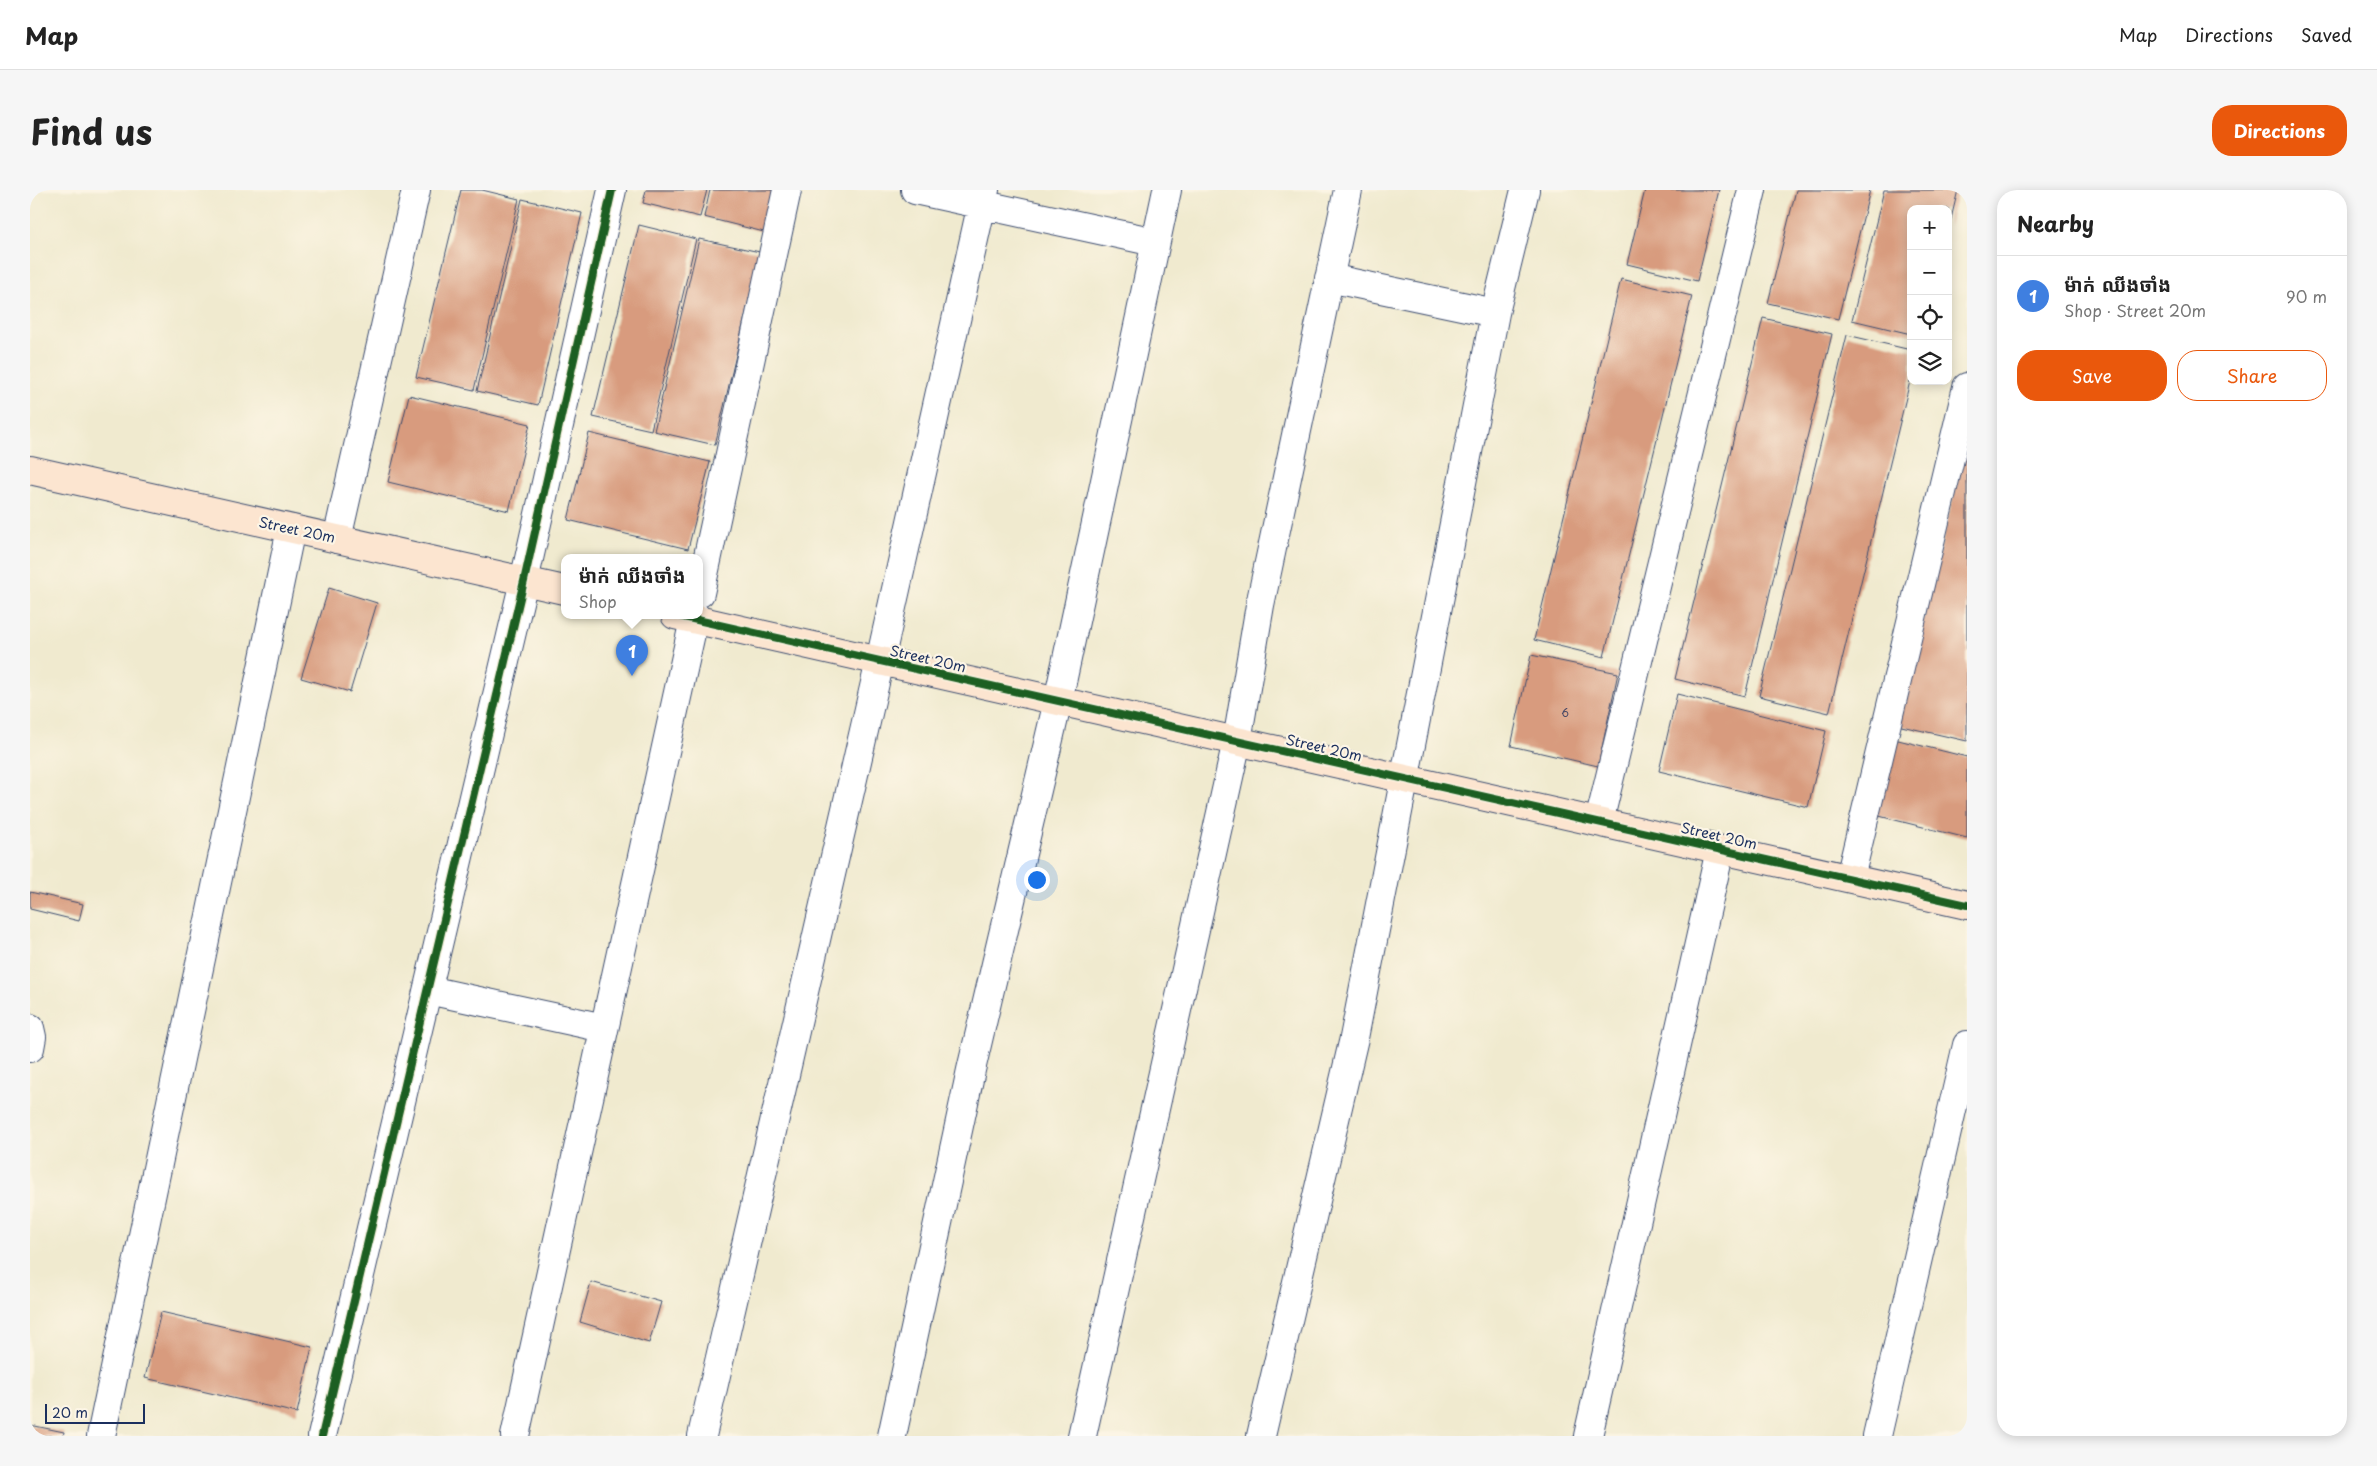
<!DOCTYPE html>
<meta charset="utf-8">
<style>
body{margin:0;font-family:"Playpen Sans","Noto Sans Khmer",sans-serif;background:#f6f6f6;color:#222}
.controls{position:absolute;right:15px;top:15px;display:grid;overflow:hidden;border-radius:10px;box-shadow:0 2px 12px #0003}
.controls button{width:45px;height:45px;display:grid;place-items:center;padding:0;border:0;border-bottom:1px solid #e0e0e0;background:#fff;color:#222;font:25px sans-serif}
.scale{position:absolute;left:15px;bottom:12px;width:100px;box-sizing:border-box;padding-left:5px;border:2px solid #1b2f5e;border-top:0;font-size:14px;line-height:18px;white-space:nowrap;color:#1b2f5e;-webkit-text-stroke:4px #fcf5e5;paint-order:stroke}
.you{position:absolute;left:1006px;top:689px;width:18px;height:18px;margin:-12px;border:4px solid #fff;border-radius:50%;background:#1a73e8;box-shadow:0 0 0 8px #1a73e833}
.badge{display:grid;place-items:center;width:32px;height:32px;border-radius:50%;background:#ea580c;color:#fff;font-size:16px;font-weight:700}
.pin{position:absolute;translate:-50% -41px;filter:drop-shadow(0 1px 2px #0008)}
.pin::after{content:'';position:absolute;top:26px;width:18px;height:15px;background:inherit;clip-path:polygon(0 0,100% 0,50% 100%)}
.popup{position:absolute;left:531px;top:364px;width:142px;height:65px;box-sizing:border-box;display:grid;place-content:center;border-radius:10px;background:#fff;filter:drop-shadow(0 1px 4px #0005);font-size:16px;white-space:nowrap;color:#767676}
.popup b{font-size:19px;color:#222}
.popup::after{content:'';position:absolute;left:50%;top:100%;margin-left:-10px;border:10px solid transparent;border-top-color:#fff}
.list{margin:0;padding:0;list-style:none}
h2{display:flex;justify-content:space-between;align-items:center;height:65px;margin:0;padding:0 20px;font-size:21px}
h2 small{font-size:16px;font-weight:400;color:#767676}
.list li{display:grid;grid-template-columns:32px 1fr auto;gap:15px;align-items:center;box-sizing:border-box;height:80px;padding:0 20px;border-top:1px solid #e0e0e0}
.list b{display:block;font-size:19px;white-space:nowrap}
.list p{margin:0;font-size:16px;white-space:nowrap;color:#767676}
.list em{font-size:16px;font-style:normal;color:#767676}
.actions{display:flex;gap:10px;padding:15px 20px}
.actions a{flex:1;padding:11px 0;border:1px solid #ea580c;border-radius:20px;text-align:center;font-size:18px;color:#ea580c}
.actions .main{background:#ea580c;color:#fff}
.icon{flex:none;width:28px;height:28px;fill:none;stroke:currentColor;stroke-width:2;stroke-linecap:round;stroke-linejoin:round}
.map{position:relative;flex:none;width:1937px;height:1246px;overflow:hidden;border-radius:20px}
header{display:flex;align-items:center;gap:30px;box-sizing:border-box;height:70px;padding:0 25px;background:#fff;border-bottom:1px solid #e0e0e0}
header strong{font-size:24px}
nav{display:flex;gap:28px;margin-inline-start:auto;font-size:18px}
.intro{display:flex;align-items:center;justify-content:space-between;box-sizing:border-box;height:120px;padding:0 30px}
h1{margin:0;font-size:35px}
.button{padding:12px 22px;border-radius:20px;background:#ea580c;color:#fff;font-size:18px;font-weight:700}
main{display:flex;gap:30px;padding:0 30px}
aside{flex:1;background:#fff;border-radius:20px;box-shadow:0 2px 12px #0003}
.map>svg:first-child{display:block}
.building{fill:#d89b7e}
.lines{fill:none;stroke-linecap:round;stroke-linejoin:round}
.street-casing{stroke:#3b4b6f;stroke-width:30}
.secondary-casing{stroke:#3b4b6f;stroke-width:30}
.street{stroke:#fff;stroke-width:28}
.secondary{stroke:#fce5d0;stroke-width:28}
.cycleway-casing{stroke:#fcf5e5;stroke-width:11}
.cycleway{stroke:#1b5e20;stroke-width:8}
.labels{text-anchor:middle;stroke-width:4.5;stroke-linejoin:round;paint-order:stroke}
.number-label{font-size:11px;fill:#4a4a66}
.street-label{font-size:14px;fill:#1b2f5e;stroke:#fcf5e5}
</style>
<header>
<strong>Map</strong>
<nav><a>Map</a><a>Directions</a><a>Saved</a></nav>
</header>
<div class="intro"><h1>Find us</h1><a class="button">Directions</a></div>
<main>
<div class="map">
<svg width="1937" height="1246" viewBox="0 0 1937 1246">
<rect width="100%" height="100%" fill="#fcf5e5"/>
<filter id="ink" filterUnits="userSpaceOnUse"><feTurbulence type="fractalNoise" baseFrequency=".02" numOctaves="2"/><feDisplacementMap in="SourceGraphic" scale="10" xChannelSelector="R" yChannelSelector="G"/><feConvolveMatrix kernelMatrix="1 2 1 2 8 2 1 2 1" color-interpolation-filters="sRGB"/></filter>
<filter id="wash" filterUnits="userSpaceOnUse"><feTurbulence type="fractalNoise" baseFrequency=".0096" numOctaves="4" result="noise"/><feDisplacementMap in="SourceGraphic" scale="20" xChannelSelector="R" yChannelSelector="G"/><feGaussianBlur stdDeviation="1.12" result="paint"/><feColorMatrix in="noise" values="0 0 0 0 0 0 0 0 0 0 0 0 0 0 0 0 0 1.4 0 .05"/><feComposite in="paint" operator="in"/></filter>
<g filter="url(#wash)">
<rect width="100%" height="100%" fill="#f0eacf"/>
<g id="blocks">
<path class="building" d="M 431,0 L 452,0 L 489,9 L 444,200 L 386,187 Z
M 616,0 L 677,0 L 670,27 L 613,13 Z
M 680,0 L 744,0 L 734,42 L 674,27 Z
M 1615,0 L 1689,0 L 1667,91 L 1597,74 Z
M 1766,0 L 1840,0 L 1808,129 L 1738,113 Z
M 1854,0 L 1928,0 L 1919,37 L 1918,19 L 1881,19 L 1881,144 L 1822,130 Z
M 492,9 L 552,23 L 508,215 L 447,201 Z
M 609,35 L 666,49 L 621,240 L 563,227 Z
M 669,49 L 730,62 L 685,255 L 624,241 Z
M 1591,89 L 1662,106 L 1574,467 L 1504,450 Z
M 1733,128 L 1802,144 L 1715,506 L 1645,489 Z
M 1817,145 L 1881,160 L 1881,187 L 1799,523 L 1729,506 Z
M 379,205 L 500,234 L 479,321 L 358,292 Z
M 559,243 L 680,272 L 658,359 L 538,330 Z
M 1937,251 L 1937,551 L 1867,535 Z
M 299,398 L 347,413 L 320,502 L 271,488 Z
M 1501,465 L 1588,483 L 1568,576 L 1481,556 Z
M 1647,504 L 1796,541 L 1778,617 L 1629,581 Z
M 1860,548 L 1937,567 L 1937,648 L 1841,624 Z
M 0,702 L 53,714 L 49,731 L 0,719 Z
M 561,1092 L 631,1112 L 619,1153 L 550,1132 Z
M 131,1122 L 282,1157 L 267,1223 L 115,1188 Z
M 0,1235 L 34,1242 L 33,1246 L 0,1246 Z"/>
</g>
</g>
<g filter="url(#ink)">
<use href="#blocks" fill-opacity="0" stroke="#3b4b6f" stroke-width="1"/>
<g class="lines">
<g class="street-casing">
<path id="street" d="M 885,0 L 1125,52
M 1299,88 L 1465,123
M 307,349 L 386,0
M 670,403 L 757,0
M 1569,632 L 1722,0
M 1820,688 L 1937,197
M 398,800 L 574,838
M 0,838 L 2,847 L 0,858
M 71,1246 L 261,339
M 292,1246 L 494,391 L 582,0
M 485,1246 L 665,425
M 672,1246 L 850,471 L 955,0
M 862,1246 L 941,880 L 1028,511 L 1137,0
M 1052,1246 L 1207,551 L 1230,415 L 1318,0
M 1231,1246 L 1324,848 L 1465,123 L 1495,0
M 1558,1246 L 1690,660
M 1847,1246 L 1937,855"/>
</g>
<g class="secondary-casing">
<path id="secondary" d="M 0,280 L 534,400
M 645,425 L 1937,715"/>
</g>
<use href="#street" class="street"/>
<use href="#secondary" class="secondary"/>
<g class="cycleway-casing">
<path id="cycleway" d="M 645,425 L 1937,715
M 292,1246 L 494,391 L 582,0"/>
</g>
<use href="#cycleway" class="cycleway"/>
</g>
</g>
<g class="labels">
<g class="number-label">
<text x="1535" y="527">6</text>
</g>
<g class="street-label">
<text transform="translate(267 340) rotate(12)" y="5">Street 20m</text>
<text transform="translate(898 469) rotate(13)" y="5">Street 20m</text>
<text transform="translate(1294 558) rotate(13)" y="5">Street 20m</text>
<text transform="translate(1689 646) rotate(13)" y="5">Street 20m</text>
</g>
</g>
</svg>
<div class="controls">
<button>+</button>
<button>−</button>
<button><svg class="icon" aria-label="locate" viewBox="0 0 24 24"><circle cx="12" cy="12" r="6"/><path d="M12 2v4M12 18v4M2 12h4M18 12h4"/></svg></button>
<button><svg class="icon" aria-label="layers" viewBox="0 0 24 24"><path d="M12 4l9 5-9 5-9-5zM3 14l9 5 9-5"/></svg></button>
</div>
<div class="scale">20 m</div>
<div class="you"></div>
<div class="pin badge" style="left:602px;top:486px;background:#3f7fe0">1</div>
<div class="popup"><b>ម៉ាក់ ឈីងចាំង</b>Shop</div>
</div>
<aside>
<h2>Nearby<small></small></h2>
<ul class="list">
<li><span class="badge" style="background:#3f7fe0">1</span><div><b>ម៉ាក់ ឈីងចាំង</b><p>Shop · Street 20m</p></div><em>90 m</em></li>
</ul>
<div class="actions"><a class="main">Save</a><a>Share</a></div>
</aside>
</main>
